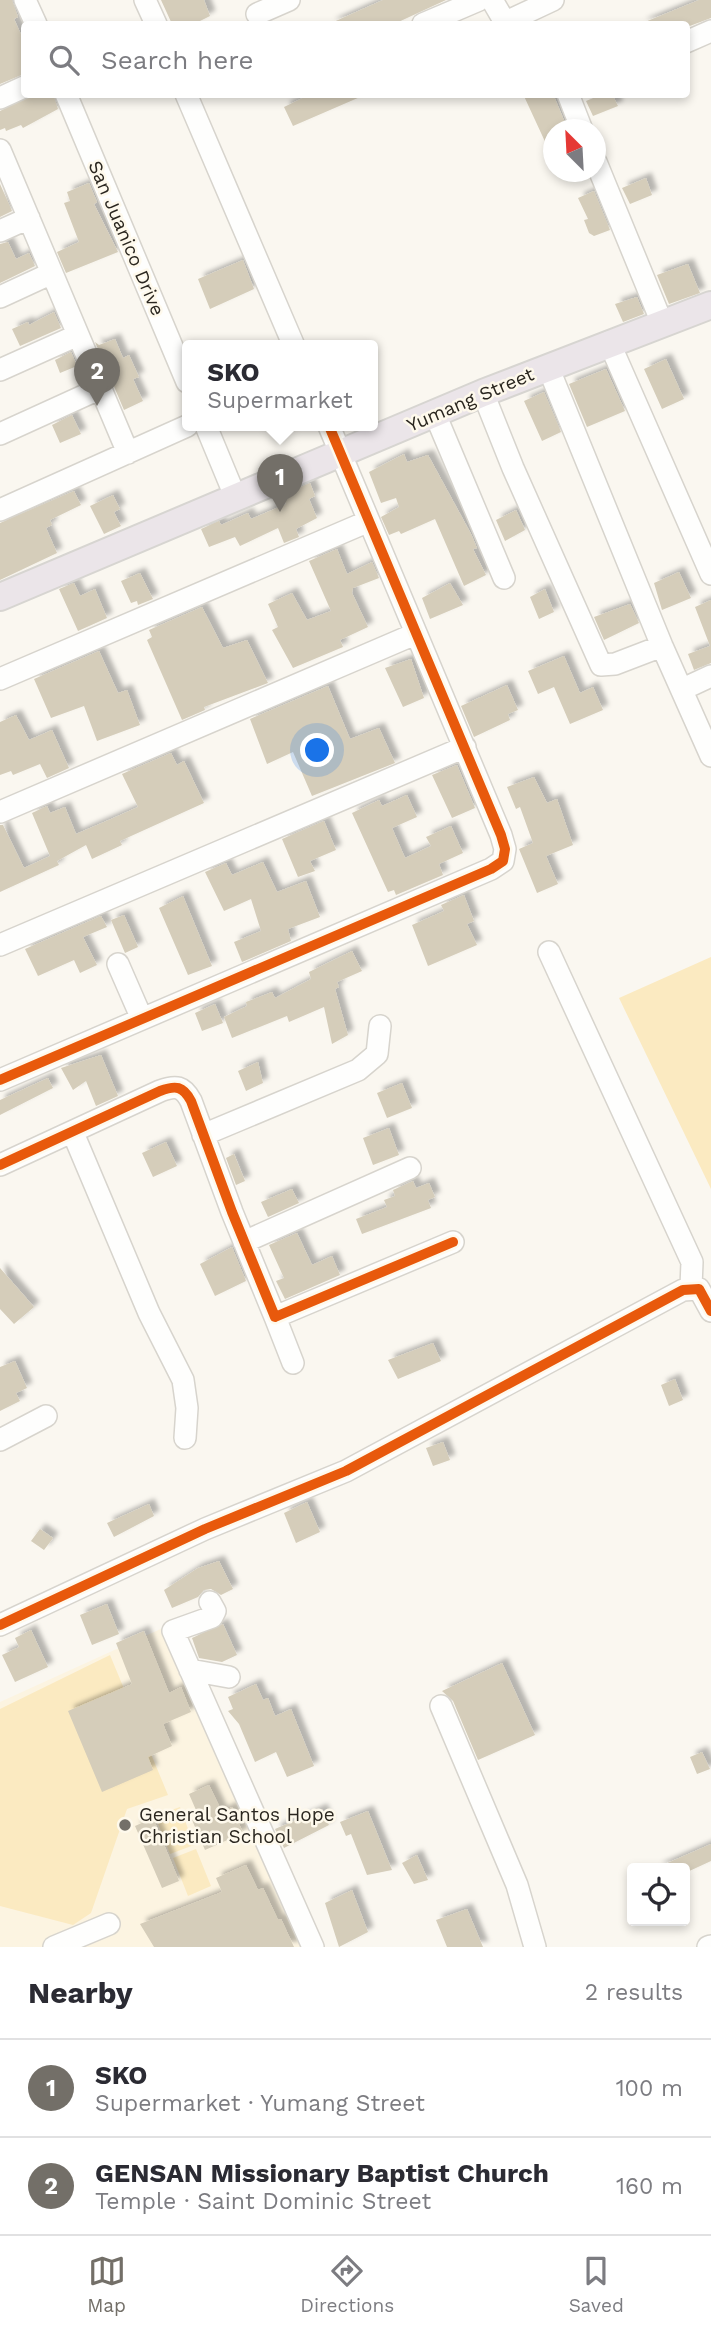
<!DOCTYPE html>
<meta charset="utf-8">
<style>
body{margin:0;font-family:"Work Sans",sans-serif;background:#f7f7f7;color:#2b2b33}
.controls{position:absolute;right:21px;bottom:21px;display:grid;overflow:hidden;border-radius:7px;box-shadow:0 4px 10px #0003}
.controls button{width:63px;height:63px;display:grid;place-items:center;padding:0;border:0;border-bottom:2px solid #e1e1e2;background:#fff;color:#2b2b33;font:35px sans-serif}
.compass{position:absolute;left:543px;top:119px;width:63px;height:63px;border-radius:50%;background:#fff;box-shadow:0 4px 10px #0003;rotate:336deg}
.you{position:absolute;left:318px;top:751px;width:24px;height:24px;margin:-18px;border:5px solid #fff;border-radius:50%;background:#1a73e8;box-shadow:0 0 0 10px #1a73e833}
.badge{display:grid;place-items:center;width:46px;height:46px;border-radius:50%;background:#736f68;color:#fff;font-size:23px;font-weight:700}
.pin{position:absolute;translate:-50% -58px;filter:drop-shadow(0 2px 4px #0008)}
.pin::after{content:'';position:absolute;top:37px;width:24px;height:21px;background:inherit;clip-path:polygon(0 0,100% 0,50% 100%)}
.popup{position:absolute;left:182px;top:340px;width:196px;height:91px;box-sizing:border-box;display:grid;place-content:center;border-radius:7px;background:#fff;filter:drop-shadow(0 2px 5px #0005);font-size:23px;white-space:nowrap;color:#7c7c81}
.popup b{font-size:26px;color:#2b2b33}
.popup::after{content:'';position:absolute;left:50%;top:100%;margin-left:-14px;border:14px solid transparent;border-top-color:#fff}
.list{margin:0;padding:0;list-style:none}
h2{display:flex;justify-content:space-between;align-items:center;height:91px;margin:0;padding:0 28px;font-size:30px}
h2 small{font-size:23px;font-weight:400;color:#7c7c81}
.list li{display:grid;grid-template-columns:46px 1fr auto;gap:21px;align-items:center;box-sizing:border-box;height:98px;padding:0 28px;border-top:2px solid #e1e1e2}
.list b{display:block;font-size:26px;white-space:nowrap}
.list p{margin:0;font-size:23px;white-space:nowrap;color:#7c7c81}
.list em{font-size:23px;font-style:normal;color:#7c7c81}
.icon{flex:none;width:38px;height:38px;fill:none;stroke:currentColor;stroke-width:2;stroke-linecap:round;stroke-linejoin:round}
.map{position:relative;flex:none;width:711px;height:1947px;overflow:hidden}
.search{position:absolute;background:#fff;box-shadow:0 4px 10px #0003;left:21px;right:21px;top:21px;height:77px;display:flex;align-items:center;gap:18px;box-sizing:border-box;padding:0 24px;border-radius:7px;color:#7c7c81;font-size:26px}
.sheet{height:287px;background:#fff}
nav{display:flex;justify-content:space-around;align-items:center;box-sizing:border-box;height:98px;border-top:2px solid #e1e1e2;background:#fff;font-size:19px;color:#7c7c81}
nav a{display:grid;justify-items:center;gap:4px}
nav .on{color:#736f68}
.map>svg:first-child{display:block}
.built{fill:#fcf4e1}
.green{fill:#fbeac1}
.building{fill:#d5cdba;filter:url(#shadow)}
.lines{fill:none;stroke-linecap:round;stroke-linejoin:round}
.minor-casing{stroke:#d7d4cd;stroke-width:24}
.major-casing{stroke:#d7d5d1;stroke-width:30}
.minor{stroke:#fefefd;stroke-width:21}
.major{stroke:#ebe5e9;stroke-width:26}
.cycleway-casing{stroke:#fef9ec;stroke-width:15}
.cycleway{stroke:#e8590c;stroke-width:10}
.poi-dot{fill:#736f68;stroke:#fef9ec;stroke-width:2.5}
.labels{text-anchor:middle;stroke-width:5;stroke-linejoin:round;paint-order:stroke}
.street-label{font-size:19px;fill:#2a261f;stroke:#fef9ec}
.poi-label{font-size:19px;fill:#2a261f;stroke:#fef9ec;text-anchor:start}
</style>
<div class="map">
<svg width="711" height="1947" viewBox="0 0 711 1947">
<defs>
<filter id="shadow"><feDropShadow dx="5.5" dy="-5.5" stdDeviation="2" flood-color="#0004"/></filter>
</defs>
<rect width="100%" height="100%" fill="#faf7f0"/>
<path class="built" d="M 165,1627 L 304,1947 L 0,1947 L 0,1702 Z"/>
<path class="green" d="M 711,957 L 711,1189 L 619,998 Z
M 110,1655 L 168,1795 L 127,1809 L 91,1913 L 73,1925 L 0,1906 L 0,1709 Z
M 180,1807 L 194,1845 L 170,1854 L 155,1816 Z
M 196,1849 L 211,1886 L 188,1896 L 173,1858 Z"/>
<path class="building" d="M 0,0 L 12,0 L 18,17 L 14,19 L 24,41 L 24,74 L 0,84 Z
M 161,0 L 204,0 L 210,16 L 194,24 L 172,24 Z
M 383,0 L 446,0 L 394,24 L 329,24 Z
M 699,0 L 711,0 L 711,18 L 687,27 L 687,24 L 640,24 Z
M 35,94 L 53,94 L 58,109 L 23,128 L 21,125 L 6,131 L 5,128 L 0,130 L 0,111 Z
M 311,94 L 367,94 L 293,126 L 284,107 Z
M 523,94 L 553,94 L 568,130 L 554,130 L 554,161 Z
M 603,94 L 612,94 L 618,106 L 593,116 L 586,101 Z
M 646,178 L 652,195 L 630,204 L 622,188 Z
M 89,183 L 97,202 L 94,204 L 118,252 L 66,273 L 57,252 L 79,242 L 64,203 L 70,201 L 67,192 Z
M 0,184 L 12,211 L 0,217 Z
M 594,191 L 610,230 L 594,236 L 589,233 L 584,220 L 588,219 L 578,198 Z
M 8,242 L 16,259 L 29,253 L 35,266 L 0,283 L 0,244 Z
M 243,260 L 254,289 L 210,309 L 198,279 Z
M 688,264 L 700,293 L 669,304 L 657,275 Z
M 637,297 L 644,314 L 623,322 L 615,304 Z
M 54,312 L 61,328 L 20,346 L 12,329 L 28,322 L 29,325 Z
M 115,339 L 123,358 L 129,355 L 139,377 L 133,379 L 143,401 L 124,410 L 95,342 L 99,345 Z
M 71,352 L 77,366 L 60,373 L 55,360 Z
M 666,359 L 684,399 L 662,409 L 644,369 Z
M 606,369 L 625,411 L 587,427 L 569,384 Z
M 544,392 L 561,432 L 542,441 L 524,401 Z
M 72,415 L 81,434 L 60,443 L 52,425 Z
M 404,454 L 407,462 L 428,455 L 471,534 L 477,548 L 473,549 L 486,575 L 464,586 L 435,519 L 401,534 L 399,531 L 389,535 L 381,517 L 399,507 L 396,498 L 381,503 L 369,472 Z
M 310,483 L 315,496 L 309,499 L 317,518 L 296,529 L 299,537 L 284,543 L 278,528 L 240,546 L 235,537 L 209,547 L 201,529 L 219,521 L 221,525 L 248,513 L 251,519 L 286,504 L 282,495 Z
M 74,491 L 81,505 L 50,520 L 52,525 L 46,528 L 57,553 L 0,580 L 0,523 Z
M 113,495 L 120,509 L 114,512 L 121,526 L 104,534 L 90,506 Z
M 516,510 L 525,530 L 505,541 L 496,520 Z
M 337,549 L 347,574 L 372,562 L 379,578 L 353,588 L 352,593 L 368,627 L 340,640 L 343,647 L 293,668 L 272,630 L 278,627 L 268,604 L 292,593 L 307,620 L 331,611 L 309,561 Z
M 679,572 L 691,598 L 662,610 L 654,583 Z
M 140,573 L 153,599 L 138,605 L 137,601 L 131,603 L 121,581 Z
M 74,583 L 80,596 L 95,589 L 107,618 L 78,631 L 59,589 Z
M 450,583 L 463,605 L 430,619 L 422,598 Z
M 545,589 L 554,612 L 539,619 L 530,597 Z
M 711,600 L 711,663 L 694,670 L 688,654 L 710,646 L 695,607 Z
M 630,604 L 639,623 L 604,640 L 594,617 Z
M 202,607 L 223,648 L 247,640 L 268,683 L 204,707 L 205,710 L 182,720 L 147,640 L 152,637 L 149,630 Z
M 99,651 L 118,693 L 127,690 L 140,725 L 97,741 L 84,706 L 51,718 L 34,679 Z
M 564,656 L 580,693 L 593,687 L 603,710 L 570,724 L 554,687 L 538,694 L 528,671 Z
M 411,659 L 424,698 L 403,707 L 385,668 Z
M 507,685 L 518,710 L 508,714 L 510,720 L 474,737 L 461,706 Z
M 328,686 L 350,739 L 379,728 L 395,763 L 312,796 L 293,752 L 267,764 L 250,719 Z
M 16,715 L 29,740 L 52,730 L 69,768 L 47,778 L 40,764 L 13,775 L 11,771 L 0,775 L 0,722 Z
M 171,753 L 177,765 L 184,761 L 204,803 L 120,841 L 122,845 L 92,859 L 86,845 L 57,861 L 59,865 L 0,892 L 0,825 L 3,825 L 24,868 L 50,856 L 32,813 L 47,806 L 50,813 L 65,807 L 76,834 L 111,819 L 138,807 L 122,774 Z
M 457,765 L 475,808 L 452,818 L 432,775 Z
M 534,777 L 547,803 L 557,799 L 573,845 L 546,856 L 558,884 L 537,893 L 519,849 L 533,843 L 520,807 L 516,809 L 507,787 Z
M 407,795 L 417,817 L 392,828 L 405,858 L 431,846 L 426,837 L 451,826 L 463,853 L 439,864 L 443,875 L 396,895 L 394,890 L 388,892 L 352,813 L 379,800 L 382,806 Z
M 324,821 L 336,850 L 310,861 L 315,871 L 298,877 L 282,839 Z
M 263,862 L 277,892 L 306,881 L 320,917 L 288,929 L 291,941 L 242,962 L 234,942 L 261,931 L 251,899 L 224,911 L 205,872 L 226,863 L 232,875 Z
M 464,895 L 474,921 L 467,924 L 477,945 L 428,966 L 412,925 L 444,911 L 441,905 Z
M 183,896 L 212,966 L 188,975 L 159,908 Z
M 124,915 L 138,947 L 125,953 L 111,920 Z
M 101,916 L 107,927 L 83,937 L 97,965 L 80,973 L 74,960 L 38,976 L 25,949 Z
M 352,951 L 362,971 L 337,982 L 339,987 L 335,989 L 348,1035 L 332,1044 L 324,1007 L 289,1022 L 287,1016 L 232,1038 L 224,1017 L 247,1006 L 246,1002 L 272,992 L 275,998 L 311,979 L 309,972 Z
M 215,1004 L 223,1023 L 202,1031 L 195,1013 Z
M 101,1055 L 118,1096 L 96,1106 L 86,1081 L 73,1090 L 61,1068 Z
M 258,1062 L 263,1083 L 246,1091 L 238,1071 Z
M 48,1078 L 53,1088 L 0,1115 L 0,1100 Z
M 402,1083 L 412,1108 L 387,1118 L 377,1093 Z
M 389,1128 L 399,1155 L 373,1165 L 363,1138 Z
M 166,1142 L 177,1166 L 153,1177 L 142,1153 Z
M 234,1154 L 245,1181 L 236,1185 L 226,1158 Z
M 413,1181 L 416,1188 L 429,1183 L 435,1197 L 428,1200 L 431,1208 L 362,1234 L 356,1219 L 387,1207 L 384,1200 L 395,1196 L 393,1190 Z
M 292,1189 L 299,1203 L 268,1217 L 261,1202 Z
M 297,1233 L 312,1265 L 332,1256 L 340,1275 L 285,1299 L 276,1281 L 284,1278 L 269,1245 Z
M 232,1247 L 246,1281 L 215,1296 L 200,1264 Z
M 0,1268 L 34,1307 L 14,1324 L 0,1309 Z
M 433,1343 L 441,1361 L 398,1379 L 388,1360 Z
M 15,1361 L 27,1388 L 16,1393 L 20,1401 L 0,1411 L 0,1367 Z
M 675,1379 L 683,1400 L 669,1406 L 661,1385 Z
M 443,1442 L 450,1460 L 433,1466 L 426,1448 Z
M 307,1502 L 320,1532 L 296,1543 L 284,1513 Z
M 149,1504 L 154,1516 L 114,1537 L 107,1523 Z
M 40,1529 L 53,1538 L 44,1550 L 31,1541 Z
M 219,1561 L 233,1589 L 221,1595 L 211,1589 L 204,1590 L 198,1597 L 172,1608 L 164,1590 L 198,1568 Z
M 107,1604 L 119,1634 L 92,1645 L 80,1615 Z
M 223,1624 L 237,1655 L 222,1662 L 199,1658 L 192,1638 Z
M 31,1630 L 48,1667 L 15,1682 L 2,1655 L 19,1647 L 15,1638 Z
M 144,1631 L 169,1693 L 181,1687 L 191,1712 L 163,1724 L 172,1746 L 148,1757 L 153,1770 L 102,1792 L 68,1711 L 132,1684 L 116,1643 Z
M 502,1663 L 535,1735 L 478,1760 L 453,1701 L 442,1691 Z
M 256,1684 L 263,1700 L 268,1698 L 275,1716 L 291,1709 L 314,1766 L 287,1777 L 276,1752 L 255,1762 L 239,1724 L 228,1711 L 233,1709 L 228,1697 Z
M 702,1752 L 710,1769 L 697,1774 L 690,1757 Z
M 209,1785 L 222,1812 L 232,1807 L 243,1833 L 205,1850 L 192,1820 L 199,1817 L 189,1794 Z
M 322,1809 L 329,1825 L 284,1848 L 275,1829 Z
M 368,1811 L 392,1870 L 367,1875 L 351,1834 L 346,1836 L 340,1822 Z
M 153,1818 L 179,1881 L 162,1888 L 135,1826 Z
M 711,1844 L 711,1861 L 685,1873 L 685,1868 L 656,1868 Z
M 417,1855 L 428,1880 L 414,1884 L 402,1863 Z
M 246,1865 L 258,1890 L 263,1888 L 278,1920 L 281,1919 L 294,1947 L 154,1947 L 140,1924 L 222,1892 L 216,1878 Z
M 352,1890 L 368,1932 L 339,1947 L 325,1903 Z
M 467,1909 L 483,1947 L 447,1947 L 436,1920 Z"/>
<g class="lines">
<g class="minor-casing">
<path id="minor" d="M 25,0 L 36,24
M 145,0 L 156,24
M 492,0 L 506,24
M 257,14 L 289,0
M 504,23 L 553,0
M 423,24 L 479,0
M 686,42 L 711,31
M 66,94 L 187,382
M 186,94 L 294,346
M 568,94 L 582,130
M 0,98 L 24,87
M 0,150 L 128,453
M 596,162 L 662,323
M 0,231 L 29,218
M 0,297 L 52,273
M 609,342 L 711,574
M 548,367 L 662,646 L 711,756
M 0,370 L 78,335
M 483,393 L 513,468 L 601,665 L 615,664 L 662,646
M 435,414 L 504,578
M 206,426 L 235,496
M 0,434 L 101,388
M 0,510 L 187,426
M 0,679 L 369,521
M 683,689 L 711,676
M 0,812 L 415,634
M 0,945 L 465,747
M 549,952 L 692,1262 L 691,1287
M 118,964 L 142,1019
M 0,1080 L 491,869 L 503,861 L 505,849 L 501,835 L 329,426
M 73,1133 L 149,1313 L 183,1380 L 187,1408 L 185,1438
M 203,1135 L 358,1070 L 377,1054 L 380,1026
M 0,1165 L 160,1091 C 176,1085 183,1086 191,1101 L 232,1212 L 275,1317 L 453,1242
M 244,1242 L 410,1168
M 275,1317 L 293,1363
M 0,1440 L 46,1416
M 210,1602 L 215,1611 L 212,1617 L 173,1631 L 313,1947
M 0,1625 L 205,1529 L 346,1471 L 683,1290 L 699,1289 L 711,1311
M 190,1670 L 229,1677
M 441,1706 L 517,1885 L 535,1947
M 54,1947 L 109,1924
M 708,1947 L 711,1946"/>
</g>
<g class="major-casing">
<path id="major" d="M 0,597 L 483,393 L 711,305"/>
</g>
<use href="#minor" class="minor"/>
<use href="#major" class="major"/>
<g class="cycleway-casing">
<path id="cycleway" d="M 0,1080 L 491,869 L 503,861 L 505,849 L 501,835 L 329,426
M 0,1165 L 160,1091 C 176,1085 183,1086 191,1101 L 232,1212 L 275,1317 L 453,1242
M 0,1625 L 205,1529 L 346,1471 L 683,1290 L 699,1289 L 711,1311"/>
</g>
<use href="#cycleway" class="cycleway"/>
</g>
<circle class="poi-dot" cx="125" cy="1825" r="7"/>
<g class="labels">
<g class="street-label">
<text transform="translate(127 238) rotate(67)" y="7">San Juanico Drive</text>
<text transform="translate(470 399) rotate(-23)" y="7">Yumang Street</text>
</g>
<g class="poi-label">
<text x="139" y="1821">General Santos Hope<tspan x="139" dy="22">Christian School</tspan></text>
</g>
</g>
</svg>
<div class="controls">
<button><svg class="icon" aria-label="locate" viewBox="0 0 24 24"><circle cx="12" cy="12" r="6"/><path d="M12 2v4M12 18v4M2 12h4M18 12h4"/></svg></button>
</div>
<svg class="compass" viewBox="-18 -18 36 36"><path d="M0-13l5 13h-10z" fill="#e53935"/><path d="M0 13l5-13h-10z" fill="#7c7c81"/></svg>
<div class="you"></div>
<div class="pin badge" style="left:280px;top:512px">1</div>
<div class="popup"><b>SKO</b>Supermarket</div>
<div class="pin badge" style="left:97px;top:406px">2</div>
<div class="search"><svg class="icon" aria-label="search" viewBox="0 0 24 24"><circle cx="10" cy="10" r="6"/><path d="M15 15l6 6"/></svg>Search here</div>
</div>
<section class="sheet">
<h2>Nearby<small>2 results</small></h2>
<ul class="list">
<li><span class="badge">1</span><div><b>SKO</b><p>Supermarket · Yumang Street</p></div><em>100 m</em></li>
<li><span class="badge">2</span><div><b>GENSAN Missionary Baptist Church</b><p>Temple · Saint Dominic Street</p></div><em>160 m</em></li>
</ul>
</section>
<nav>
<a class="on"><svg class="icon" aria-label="map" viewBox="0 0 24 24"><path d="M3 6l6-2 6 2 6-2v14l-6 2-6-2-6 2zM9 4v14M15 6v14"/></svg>Map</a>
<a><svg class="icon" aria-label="directions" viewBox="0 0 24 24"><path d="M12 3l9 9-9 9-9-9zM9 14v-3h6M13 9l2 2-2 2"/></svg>Directions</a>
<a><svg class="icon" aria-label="saved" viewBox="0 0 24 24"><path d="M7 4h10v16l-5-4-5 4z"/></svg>Saved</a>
</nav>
